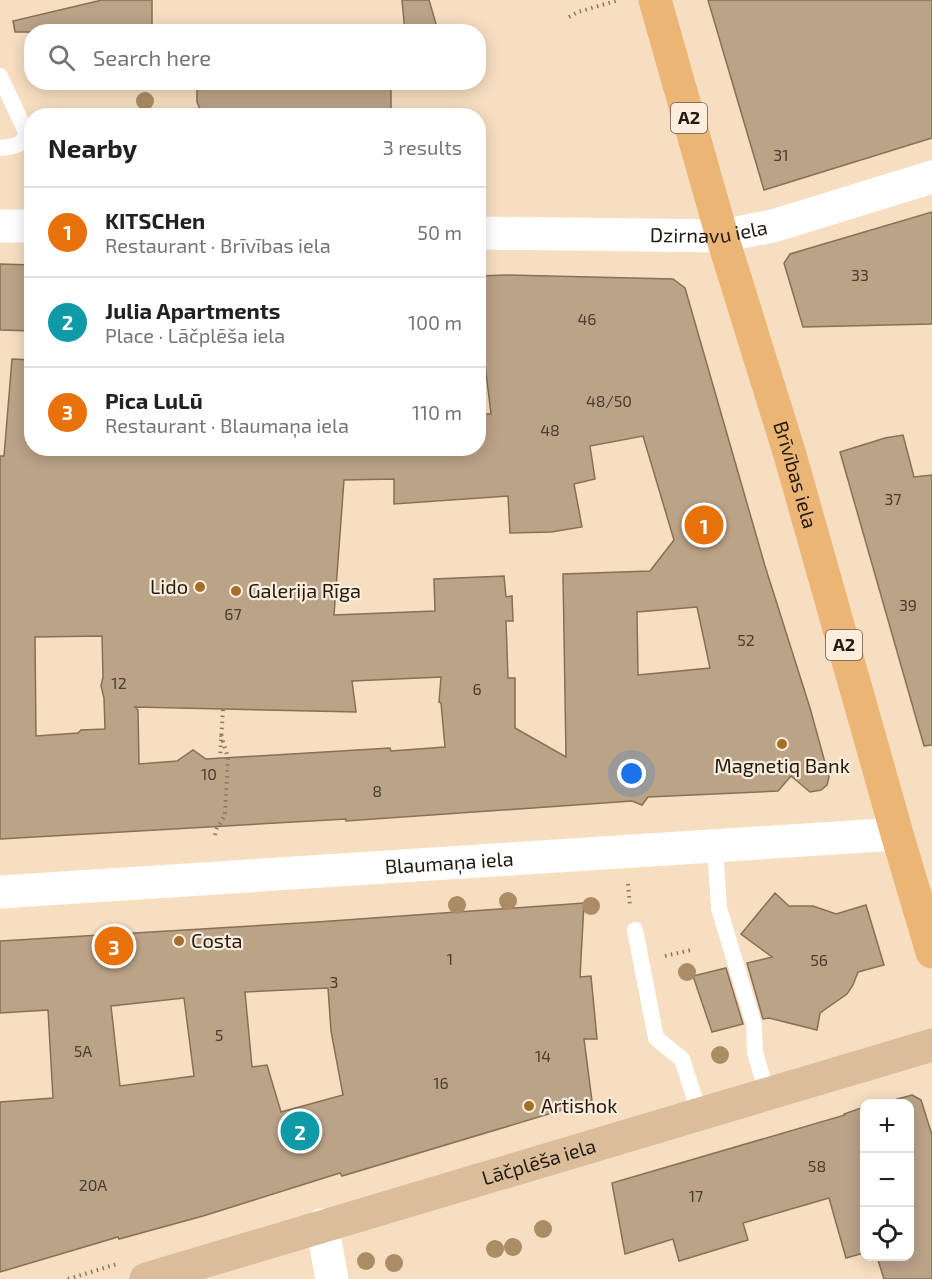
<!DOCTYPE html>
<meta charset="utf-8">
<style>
body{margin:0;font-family:"Exo 2",sans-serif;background:#f6f6f6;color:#202124}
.controls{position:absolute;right:18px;bottom:18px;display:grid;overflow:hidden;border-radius:12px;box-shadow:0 3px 15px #0003}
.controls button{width:54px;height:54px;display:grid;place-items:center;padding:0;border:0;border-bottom:2px solid #e0e0e0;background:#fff;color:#202124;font:30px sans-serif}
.you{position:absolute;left:632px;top:774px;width:21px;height:21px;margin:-15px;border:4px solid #fff;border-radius:50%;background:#1a73e8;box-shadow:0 0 0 9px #1a73e833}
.badge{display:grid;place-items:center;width:39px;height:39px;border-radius:50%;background:#0f766e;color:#fff;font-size:20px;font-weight:700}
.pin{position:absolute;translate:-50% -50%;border:3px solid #fff;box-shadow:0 2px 6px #0006}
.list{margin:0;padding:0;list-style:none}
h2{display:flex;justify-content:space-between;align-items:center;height:78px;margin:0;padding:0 24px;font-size:26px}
h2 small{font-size:20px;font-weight:400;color:#757577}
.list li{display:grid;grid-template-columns:39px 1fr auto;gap:18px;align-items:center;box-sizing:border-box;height:90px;padding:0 24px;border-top:2px solid #e0e0e0}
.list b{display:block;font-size:22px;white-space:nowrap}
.list p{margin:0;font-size:20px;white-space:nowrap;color:#757577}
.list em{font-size:20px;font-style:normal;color:#757577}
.icon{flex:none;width:33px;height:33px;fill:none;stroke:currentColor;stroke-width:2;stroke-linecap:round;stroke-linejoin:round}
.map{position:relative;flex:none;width:932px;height:1279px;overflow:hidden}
.search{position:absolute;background:#fff;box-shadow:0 3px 15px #0003;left:24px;top:24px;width:462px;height:66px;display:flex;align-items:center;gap:15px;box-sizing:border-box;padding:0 21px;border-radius:24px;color:#757577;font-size:22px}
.panel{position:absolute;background:#fff;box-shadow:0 3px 15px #0003;left:24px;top:108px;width:462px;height:348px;border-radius:24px}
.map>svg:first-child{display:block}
.building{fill:#bba388;stroke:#866f56;stroke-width:1.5;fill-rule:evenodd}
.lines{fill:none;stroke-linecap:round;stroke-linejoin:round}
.path{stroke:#887764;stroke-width:4;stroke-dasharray:1.5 4.5;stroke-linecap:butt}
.lane{stroke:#fff;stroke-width:16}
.street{stroke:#fff;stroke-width:33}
.primary{stroke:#dbbd9b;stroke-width:33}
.highway{stroke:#ebb576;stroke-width:33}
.tree{fill:#ab8c64}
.poi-dot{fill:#a46f28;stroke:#fceddc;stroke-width:2}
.labels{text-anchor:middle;stroke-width:4.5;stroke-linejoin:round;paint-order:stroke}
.number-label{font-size:16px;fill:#493c2e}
.shield{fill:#fceddc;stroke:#64594d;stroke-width:1.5}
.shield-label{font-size:18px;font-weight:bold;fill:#231a10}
.street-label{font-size:20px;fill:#231a10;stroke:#fceddc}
.poi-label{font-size:20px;fill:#231a10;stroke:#fceddc;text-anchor:start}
</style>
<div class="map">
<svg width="932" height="1279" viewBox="0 0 932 1279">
<rect width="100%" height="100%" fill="#f7dec1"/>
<path class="building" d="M 102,0 L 152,0 L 152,32 L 15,32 L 13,21 Z
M 402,0 L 429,0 L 436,24 L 416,32 L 405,32 Z
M 708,0 L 932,0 L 932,138 L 764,190 Z
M 197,82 L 391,82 L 391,116 L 203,116 L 197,102 Z
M 932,212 L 932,324 L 803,327 L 784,263 L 790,254 Z
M 0,264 L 32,265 L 32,331 L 0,330 Z
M 507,275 L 673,279 L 685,288 L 765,566 L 810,708 L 829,777 L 827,785 L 821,790 L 810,792 L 791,776 L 778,791 L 648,797 L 642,805 L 632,801 L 346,821 L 346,819 L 0,839 L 0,456 L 4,456 L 12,359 L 32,360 L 32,448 L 478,448 L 478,414 L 491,414 L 482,340 L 478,340 L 478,276 ZM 643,436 L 674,540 L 650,571 L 563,574 L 566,757 L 515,728 L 515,678 L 508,678 L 506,621 L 513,621 L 512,596 L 506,597 L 504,576 L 434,579 L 435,611 L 334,615 L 344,480 L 394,479 L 394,504 L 508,496 L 510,533 L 551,532 L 582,527 L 574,484 L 595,479 L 590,446 ZM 697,607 L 710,668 L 638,675 L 637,612 ZM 102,636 L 103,677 L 101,686 L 104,698 L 105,729 L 81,730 L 78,733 L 36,736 L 35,637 ZM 441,677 L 439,702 L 441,703 L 445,747 L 391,751 L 390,748 L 206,759 L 193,750 L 177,761 L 139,764 L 138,710 L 135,707 L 356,712 L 352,681 Z
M 903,435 L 914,477 L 932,475 L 932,745 L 924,746 L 840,452 L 885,438 Z
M 775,893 L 789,906 L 813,906 L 836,914 L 866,905 L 884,965 L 858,972 L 853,985 L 847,994 L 820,1013 L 817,1030 L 769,1018 L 763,1019 L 747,963 L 772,957 L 741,934 Z
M 584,903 L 580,977 L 591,976 L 597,1039 L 584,1039 L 592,1101 L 342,1176 L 340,1173 L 203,1216 L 119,1239 L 118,1237 L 0,1272 L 0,1102 L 53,1098 L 48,1010 L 0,1013 L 0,941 L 317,922 ZM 328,988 L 331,1031 L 343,1095 L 281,1112 L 267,1065 L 252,1067 L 245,992 ZM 184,998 L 194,1076 L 120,1086 L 111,1006 Z
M 726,968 L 743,1024 L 712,1032 L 693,976 Z
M 912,1095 L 921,1100 L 932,1135 L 932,1279 L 884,1279 L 877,1257 L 909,1257 L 909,1104 L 879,1104 Z
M 864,1107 L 864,1253 L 846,1258 L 829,1198 L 743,1223 L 748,1240 L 679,1261 L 673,1239 L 625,1254 L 612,1183 L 845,1115 L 844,1114 Z"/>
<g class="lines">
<path class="path" d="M 569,17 L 578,12 L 619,0
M 220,759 L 223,709
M 215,835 L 217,828 L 225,815 L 228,758 L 221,735
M 628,884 L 630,906
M 665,956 L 691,950
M 68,1279 L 117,1264"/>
<path class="lane" d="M 0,76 L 26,132 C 24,147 12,146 0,148
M 715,847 L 719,908 L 754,1025 L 755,1052 L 767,1094
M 635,930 L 656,1038 L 682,1059 L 700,1115"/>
<g class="street">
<path d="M 0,226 L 32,226"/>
<path id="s1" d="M 478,233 L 722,236 L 773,226 L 932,177"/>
<path id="s2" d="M 0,892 L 897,834"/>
<path d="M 322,1225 L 332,1279"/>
</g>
<path class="primary" id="s3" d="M 146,1279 L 932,1045"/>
<path class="highway" id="s4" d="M 655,0 L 722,236 L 790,455 L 897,834 L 932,952"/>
</g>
<g class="tree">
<circle cx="145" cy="101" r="9"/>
<circle cx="508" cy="901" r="9"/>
<circle cx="457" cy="905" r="9"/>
<circle cx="591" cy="906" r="9"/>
<circle cx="687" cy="972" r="9"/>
<circle cx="720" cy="1055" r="9"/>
<circle cx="543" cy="1229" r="9"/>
<circle cx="513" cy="1247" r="9"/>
<circle cx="495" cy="1249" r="9"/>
<circle cx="366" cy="1261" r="9"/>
<circle cx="394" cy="1263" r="9"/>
</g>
<g class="poi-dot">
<circle cx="200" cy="587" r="6"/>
<circle cx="236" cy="591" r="6"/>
<circle cx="782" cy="744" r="6"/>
<circle cx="179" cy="941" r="6"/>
<circle cx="529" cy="1106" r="6"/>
</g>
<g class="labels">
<g class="number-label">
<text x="781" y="161">31</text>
<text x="860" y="281">33</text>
<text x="587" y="325">46</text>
<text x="609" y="407">48/50</text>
<text x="550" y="436">48</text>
<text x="893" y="505">37</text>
<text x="908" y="611">39</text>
<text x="233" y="620">67</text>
<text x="746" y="646">52</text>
<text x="119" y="689">12</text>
<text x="477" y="695">6</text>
<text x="209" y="780">10</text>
<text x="377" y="797">8</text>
<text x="450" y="965">1</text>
<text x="819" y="966">56</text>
<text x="334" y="988">3</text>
<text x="219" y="1041">5</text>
<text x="83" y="1057">5A</text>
<text x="543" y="1062">14</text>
<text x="441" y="1089">16</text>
<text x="817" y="1172">58</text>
<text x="93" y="1191">20A</text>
<text x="696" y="1202">17</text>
</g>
<g class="shield">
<rect x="671" y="103" width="36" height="30" rx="4.5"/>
<rect x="826" y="630" width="36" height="30" rx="4.5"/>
</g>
<g class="shield-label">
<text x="689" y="124">A2</text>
<text x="844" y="651">A2</text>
</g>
<g class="street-label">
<text dy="7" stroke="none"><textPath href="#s1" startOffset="231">Dzirnavu iela</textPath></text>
<text dy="7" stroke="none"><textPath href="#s4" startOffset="495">Brīvības iela</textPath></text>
<text dy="7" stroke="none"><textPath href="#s2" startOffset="450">Blaumaņa iela</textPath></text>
<text dy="7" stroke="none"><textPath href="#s3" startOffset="410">Lāčplēša iela</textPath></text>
</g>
<g class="poi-label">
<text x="188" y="594" text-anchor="end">Lido</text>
<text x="248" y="598">Galerija Rīga</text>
<text x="782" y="773" text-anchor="middle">Magnetiq Bank</text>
<text x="191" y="948">Costa</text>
<text x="541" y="1113">Artishok</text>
</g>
</g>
</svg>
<div class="controls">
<button>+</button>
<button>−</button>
<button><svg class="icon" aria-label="locate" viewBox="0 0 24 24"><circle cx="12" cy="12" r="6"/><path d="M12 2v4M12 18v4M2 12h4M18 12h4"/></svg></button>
</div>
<div class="you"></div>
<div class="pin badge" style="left:704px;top:525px;background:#e8710a">1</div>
<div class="pin badge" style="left:300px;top:1131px;background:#0f9aa8">2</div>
<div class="pin badge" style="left:114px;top:946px;background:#e8710a">3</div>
<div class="search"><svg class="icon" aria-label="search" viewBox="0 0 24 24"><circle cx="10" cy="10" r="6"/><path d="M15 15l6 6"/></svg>Search here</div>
<section class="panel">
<h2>Nearby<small>3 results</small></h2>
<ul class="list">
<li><span class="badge" style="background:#e8710a">1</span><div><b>KITSCHen</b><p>Restaurant · Brīvības iela</p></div><em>50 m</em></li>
<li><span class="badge" style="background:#0f9aa8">2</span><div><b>Julia Apartments</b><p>Place · Lāčplēša iela</p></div><em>100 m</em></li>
<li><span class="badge" style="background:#e8710a">3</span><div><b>Pica LuLū</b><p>Restaurant · Blaumaņa iela</p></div><em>110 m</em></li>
</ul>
</section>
</div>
